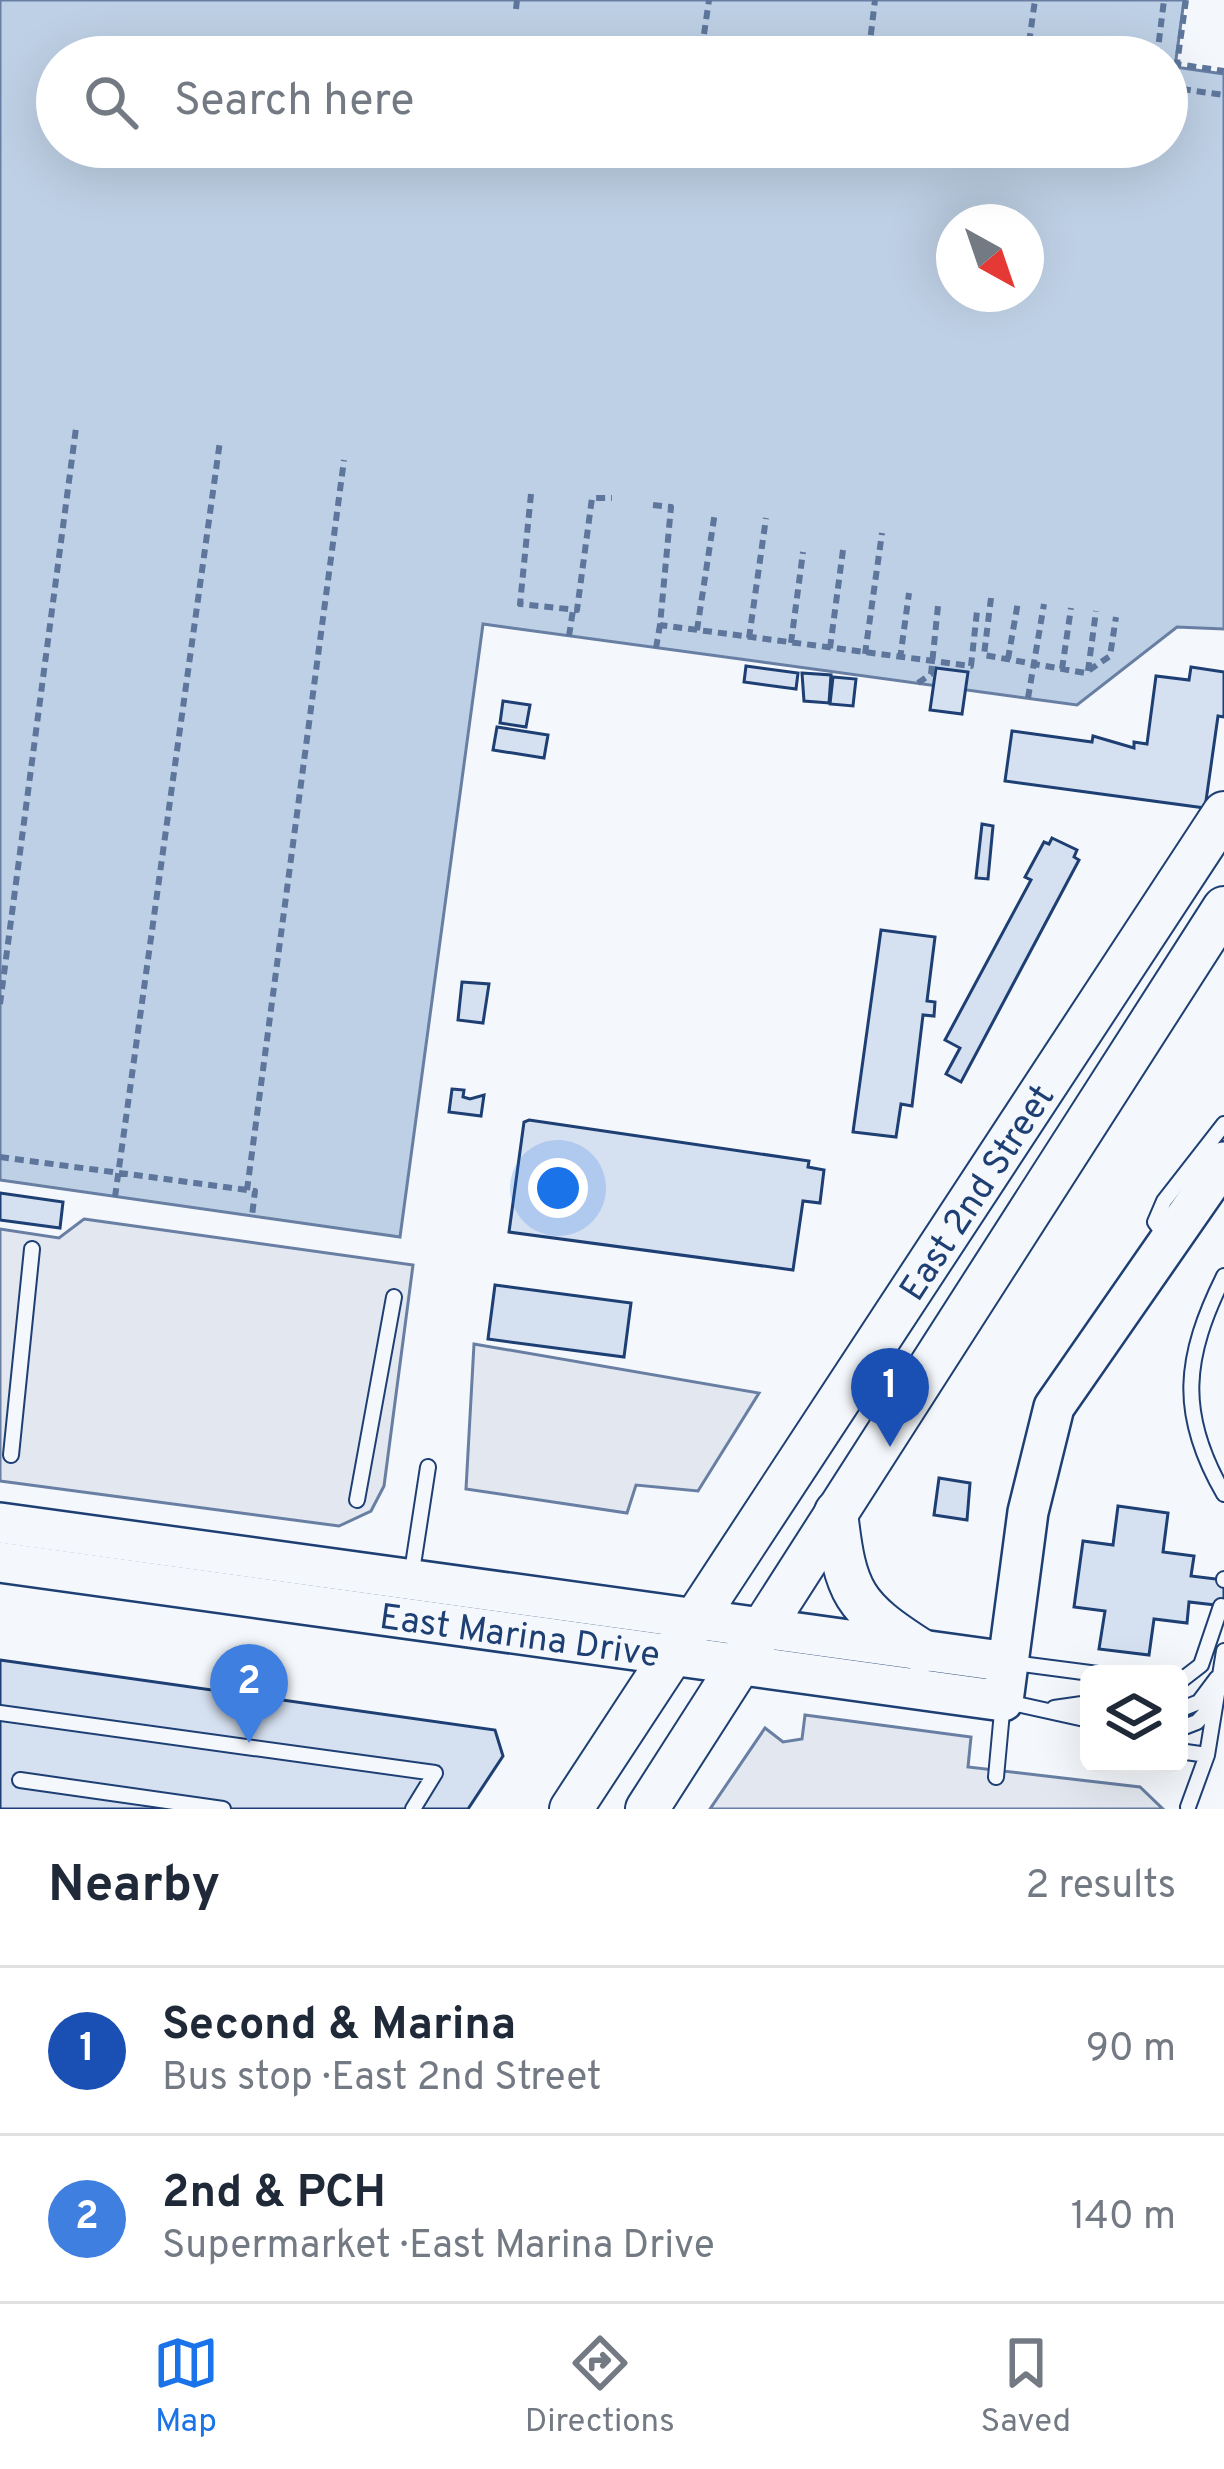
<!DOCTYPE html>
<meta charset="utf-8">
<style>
body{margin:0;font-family:Overpass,sans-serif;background:#f2f2f3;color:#1f2937}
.controls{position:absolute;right:36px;bottom:36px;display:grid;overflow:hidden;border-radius:18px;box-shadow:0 12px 48px #0002}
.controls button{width:108px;height:108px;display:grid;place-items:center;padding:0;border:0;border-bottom:3px solid #e0e1e3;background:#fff;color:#1f2937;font:60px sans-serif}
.compass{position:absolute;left:936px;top:204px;width:108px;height:108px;border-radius:50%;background:#fff;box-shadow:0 12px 48px #0002;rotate:140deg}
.you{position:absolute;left:558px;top:1188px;width:42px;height:42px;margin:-30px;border:9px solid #fff;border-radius:50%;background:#1a73e8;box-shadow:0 0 0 18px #1a73e833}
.badge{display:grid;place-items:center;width:78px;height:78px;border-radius:50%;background:#1a73e8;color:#fff;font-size:39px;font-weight:700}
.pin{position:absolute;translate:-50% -99px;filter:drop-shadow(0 3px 6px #0008)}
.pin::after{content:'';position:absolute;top:63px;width:42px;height:36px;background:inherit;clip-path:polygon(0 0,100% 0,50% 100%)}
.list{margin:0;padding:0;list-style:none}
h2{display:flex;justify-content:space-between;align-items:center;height:156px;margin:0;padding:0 48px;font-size:51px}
h2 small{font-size:39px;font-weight:400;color:#747a83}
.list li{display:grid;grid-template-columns:78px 1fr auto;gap:36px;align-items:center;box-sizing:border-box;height:168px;padding:0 48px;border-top:3px solid #e0e1e3}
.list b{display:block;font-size:45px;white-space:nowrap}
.list p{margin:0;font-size:39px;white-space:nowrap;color:#747a83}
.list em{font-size:39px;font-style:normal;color:#747a83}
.icon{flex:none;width:66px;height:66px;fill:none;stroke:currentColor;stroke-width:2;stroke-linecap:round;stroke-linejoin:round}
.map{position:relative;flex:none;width:1224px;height:1809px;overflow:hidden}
.search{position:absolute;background:#fff;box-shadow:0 12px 48px #0002;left:36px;right:36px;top:36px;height:132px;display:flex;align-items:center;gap:30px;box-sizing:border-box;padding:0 42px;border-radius:66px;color:#747a83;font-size:45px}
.sheet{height:492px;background:#fff}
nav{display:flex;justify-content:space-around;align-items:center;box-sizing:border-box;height:168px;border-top:3px solid #e0e1e3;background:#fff;font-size:33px;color:#747a83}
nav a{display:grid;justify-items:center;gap:6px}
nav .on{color:#1a73e8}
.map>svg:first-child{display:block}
.parking{fill:#e3e8f0;stroke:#687fa3;stroke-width:3}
.water{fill:#bed0e5;stroke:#687fa3;stroke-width:3;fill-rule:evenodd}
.building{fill:#d5e0f0;stroke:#1d3f73;stroke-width:3}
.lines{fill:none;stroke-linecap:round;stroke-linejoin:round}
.lane-casing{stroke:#1d3f73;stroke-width:18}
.secondary-casing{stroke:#1d3f73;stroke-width:44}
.primary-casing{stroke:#1d3f73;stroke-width:46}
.path{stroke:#5e769c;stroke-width:6;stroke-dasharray:9 6;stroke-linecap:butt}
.lane{stroke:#f4f7fb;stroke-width:14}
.secondary{stroke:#f4f7fb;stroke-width:39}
.primary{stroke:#f4f7fb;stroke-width:42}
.labels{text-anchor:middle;stroke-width:9;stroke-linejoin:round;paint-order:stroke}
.street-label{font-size:36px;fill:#1d3f73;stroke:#f4f7fb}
</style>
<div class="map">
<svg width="1224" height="1809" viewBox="0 0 1224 1809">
<rect width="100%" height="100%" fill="#f4f7fb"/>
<path class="parking" d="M 84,1219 L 413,1265 L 384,1486 L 371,1511 L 339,1526 L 0,1481 L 0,1229 L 59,1238 Z
M 474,1344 L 759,1393 L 698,1491 L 636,1485 L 627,1513 L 466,1489 Z
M 805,1715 L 971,1737 L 968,1767 L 1140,1787 L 1163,1809 L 710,1809 L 765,1728 L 783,1742 L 802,1739 Z"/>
<path class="water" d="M 0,0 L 1184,0 L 1175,67 L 1224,74 L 1224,629 L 1177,627 L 1077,705 L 483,624 L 400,1237 L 0,1180 ZM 57,57 L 1167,57 L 1167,147 L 57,147 ZM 954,222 L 1026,222 L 1026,294 L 954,294 Z"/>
<path class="building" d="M 746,666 L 798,673 L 796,689 L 744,682 Z
M 1191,667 L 1224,672 L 1224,717 L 1218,716 L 1205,808 L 1005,781 L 1012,731 L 1092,742 L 1093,736 L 1134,748 L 1134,742 L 1147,744 L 1156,676 L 1189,680 Z
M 936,668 L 968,672 L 962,714 L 930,710 Z
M 802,673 L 831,675 L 829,703 L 804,701 Z
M 833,677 L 856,679 L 853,706 L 830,704 Z
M 503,701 L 530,705 L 526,727 L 500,723 Z
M 497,727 L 548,735 L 544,758 L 493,750 Z
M 982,824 L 993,826 L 988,879 L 976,878 Z
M 1052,838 L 1077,850 L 1074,857 L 1079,860 L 961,1082 L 946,1074 L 960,1048 L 945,1040 L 1031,880 L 1025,877 L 1044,842 L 1049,844 Z
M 881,930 L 935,937 L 927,1001 L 935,1002 L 934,1016 L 923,1015 L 912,1106 L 901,1104 L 896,1137 L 853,1132 Z
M 462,982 L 489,984 L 483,1023 L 458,1020 Z
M 452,1089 L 464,1090 L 463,1097 L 470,1099 L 484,1095 L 481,1116 L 449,1112 Z
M 529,1120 L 809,1161 L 808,1167 L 824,1170 L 820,1203 L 803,1201 L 793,1270 L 509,1232 L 524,1122 Z
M 0,1193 L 63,1202 L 60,1228 L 0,1220 Z
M 495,1285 L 631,1303 L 624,1357 L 488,1339 Z
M 939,1478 L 970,1483 L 967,1520 L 934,1515 Z
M 1118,1506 L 1168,1513 L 1163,1552 L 1194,1556 L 1191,1576 L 1224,1580 L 1224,1606 L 1189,1602 L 1187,1623 L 1154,1619 L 1149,1655 L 1099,1649 L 1105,1611 L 1074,1607 L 1083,1541 L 1113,1545 Z
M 0,1660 L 495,1730 L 503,1756 L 468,1809 L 0,1809 Z"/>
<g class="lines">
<g class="lane-casing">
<path id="lane" d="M 1167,1238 L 1155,1222 L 1164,1201 L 1224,1124
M 1224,1276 C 1184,1357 1177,1413 1224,1494
M 11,1455 L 32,1249
M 357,1500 L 394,1297
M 411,1578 L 428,1467
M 1224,1580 L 1224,1579
M 1014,1663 L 1098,1674
M 1179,1682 L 1201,1665 L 1221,1606
M 1054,1708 L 1089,1703
M 1179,1710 L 1199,1702 L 1217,1678
M 0,1713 L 435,1773 L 413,1809
M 1179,1729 L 1197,1722 L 1213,1705
M 1179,1751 L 1207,1755
M 996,1777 L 1003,1701 L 1089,1720
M 20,1780 L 223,1809
M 1188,1807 L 1207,1755 L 1224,1651"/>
</g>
<g class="secondary-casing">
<g id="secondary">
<path d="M 0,1523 L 1008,1662"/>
<path id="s1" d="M 0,1562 L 1003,1701 L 1028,1512 L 1054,1407 L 1224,1162"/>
</g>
</g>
<g class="primary-casing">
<g id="primary">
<path d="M 836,1512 C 845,1593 853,1607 922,1651"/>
<path id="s2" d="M 571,1809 L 1224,813"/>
<path d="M 647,1809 L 1224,908"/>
</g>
</g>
<path class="path" d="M 1186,0 L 1177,64 L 1224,71
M 516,9 L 517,0
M 704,34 L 709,0
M 869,50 L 875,0
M 1027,57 L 1035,0
M 1157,57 L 1164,0
M 1167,87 L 1224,95
M 531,494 L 520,604 L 577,610 L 592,498 L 612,498
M 653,505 L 671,507 L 660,625 L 971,666 L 977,611
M 991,598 L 984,655 L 1085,673 L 1110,656 L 1116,617
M 697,630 L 715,512
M 569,636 L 573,610
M 749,638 L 766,518
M 791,643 L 803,552
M 656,648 L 660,625
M 830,648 L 843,550
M 865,654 L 882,533
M 900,659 L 909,593
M 1008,659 L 1018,602
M 1062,669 L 1071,608
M 1088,671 L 1096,611
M 918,683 L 931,674 L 938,606
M 1028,698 L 1044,604
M 0,1004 L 76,428
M 0,1157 L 255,1191 L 252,1216
M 247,1190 L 344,460
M 115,1197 L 220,441"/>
<use href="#lane" class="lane"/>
<use href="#secondary" class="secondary"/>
<use href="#primary" class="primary"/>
</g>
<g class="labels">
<g class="street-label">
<text dy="13" stroke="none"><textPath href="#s2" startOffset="738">East 2nd Street</textPath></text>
<text dy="13" stroke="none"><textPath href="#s1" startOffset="525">East Marina Drive</textPath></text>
</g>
</g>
</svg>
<div class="controls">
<button><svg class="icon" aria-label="layers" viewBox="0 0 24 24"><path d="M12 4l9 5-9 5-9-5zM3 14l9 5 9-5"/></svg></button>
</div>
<svg class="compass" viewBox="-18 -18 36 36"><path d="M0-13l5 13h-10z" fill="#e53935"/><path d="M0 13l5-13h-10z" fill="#747a83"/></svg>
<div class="you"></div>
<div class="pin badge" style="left:890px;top:1447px;background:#1a4fb4">1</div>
<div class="pin badge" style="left:249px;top:1743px;background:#3f7fe0">2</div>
<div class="search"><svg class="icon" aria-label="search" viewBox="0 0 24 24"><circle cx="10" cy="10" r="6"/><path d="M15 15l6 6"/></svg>Search here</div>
</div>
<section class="sheet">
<h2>Nearby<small>2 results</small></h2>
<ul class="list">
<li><span class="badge" style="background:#1a4fb4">1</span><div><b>Second &amp; Marina</b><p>Bus stop · East 2nd Street</p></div><em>90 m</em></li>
<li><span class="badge" style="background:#3f7fe0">2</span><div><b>2nd &amp; PCH</b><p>Supermarket · East Marina Drive</p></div><em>140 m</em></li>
</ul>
</section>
<nav>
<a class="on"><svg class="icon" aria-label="map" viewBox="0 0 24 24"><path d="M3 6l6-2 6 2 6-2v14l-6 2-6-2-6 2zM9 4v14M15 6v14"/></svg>Map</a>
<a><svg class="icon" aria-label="directions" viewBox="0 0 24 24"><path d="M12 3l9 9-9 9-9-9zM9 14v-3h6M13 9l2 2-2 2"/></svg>Directions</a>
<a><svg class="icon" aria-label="saved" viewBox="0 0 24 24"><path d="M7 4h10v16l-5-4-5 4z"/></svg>Saved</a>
</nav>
